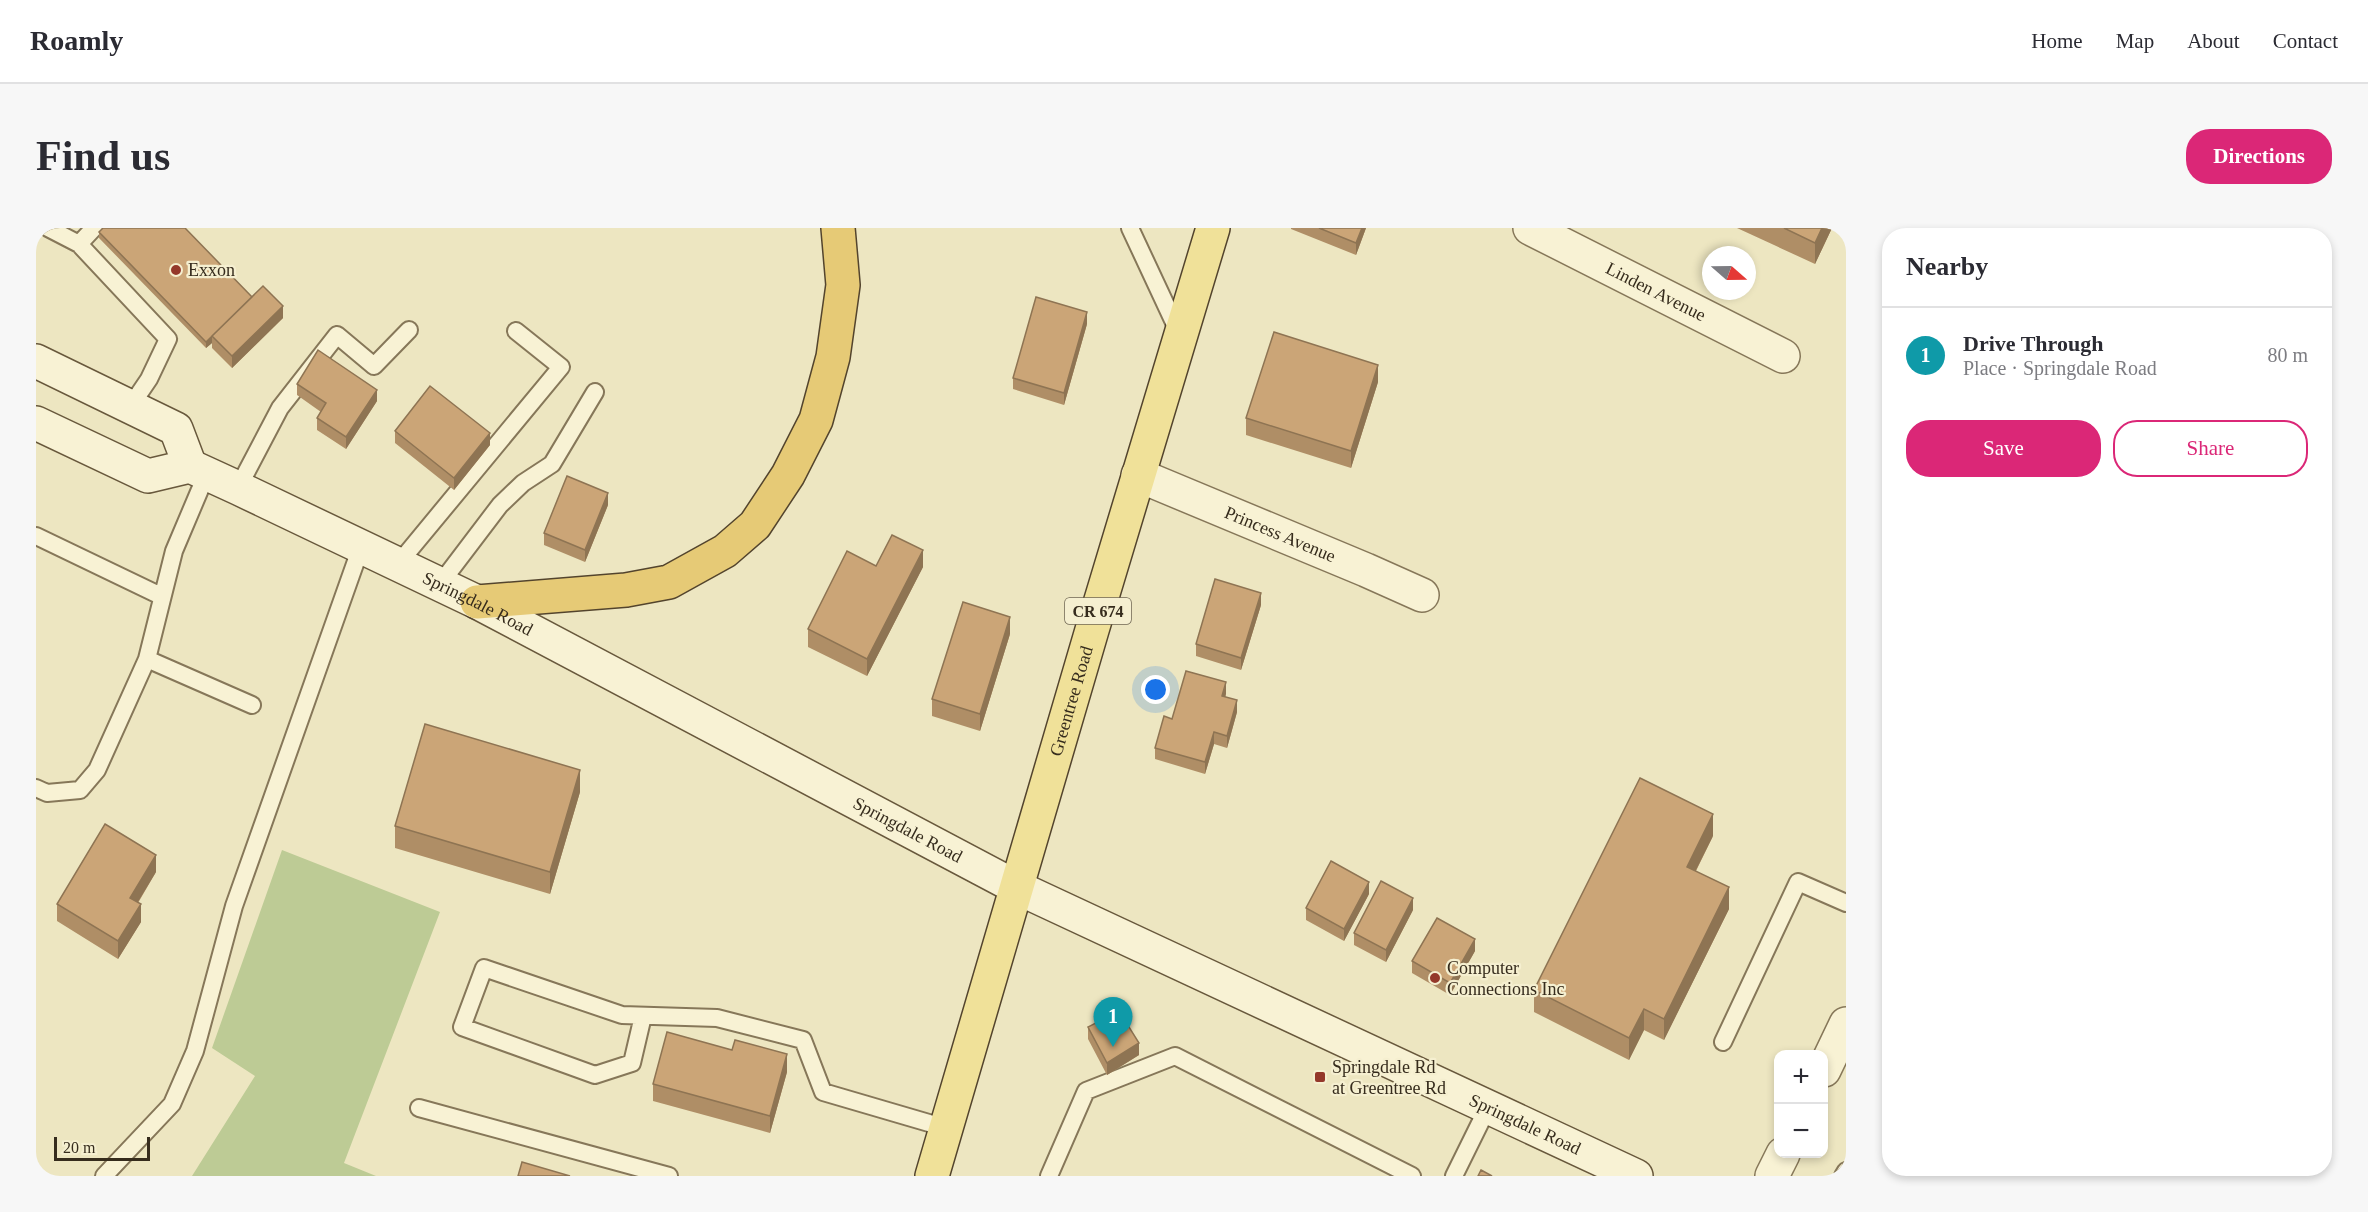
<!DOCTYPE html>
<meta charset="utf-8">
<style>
body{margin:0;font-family:Georgia,serif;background:#f7f7f7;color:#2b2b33}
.controls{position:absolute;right:18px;bottom:18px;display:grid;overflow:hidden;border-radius:12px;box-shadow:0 3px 9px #0003}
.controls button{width:54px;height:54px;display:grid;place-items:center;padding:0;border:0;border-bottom:2px solid #e1e1e2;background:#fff;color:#2b2b33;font:30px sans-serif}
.compass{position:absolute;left:1666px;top:18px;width:54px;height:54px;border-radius:50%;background:#fff;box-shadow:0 3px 9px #0003;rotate:110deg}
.scale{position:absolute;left:18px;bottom:15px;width:96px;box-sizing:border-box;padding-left:6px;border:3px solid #362c1d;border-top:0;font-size:16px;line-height:21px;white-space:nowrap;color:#362c1d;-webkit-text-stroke:4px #f5efd0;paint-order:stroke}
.you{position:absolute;left:1120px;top:462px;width:21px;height:21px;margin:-15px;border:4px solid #fff;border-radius:50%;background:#1a73e8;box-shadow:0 0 0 9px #1a73e833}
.badge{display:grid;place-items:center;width:39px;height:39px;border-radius:50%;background:#db2777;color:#fff;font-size:20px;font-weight:700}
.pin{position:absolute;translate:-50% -50px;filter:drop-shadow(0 2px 3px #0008)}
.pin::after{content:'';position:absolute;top:32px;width:21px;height:18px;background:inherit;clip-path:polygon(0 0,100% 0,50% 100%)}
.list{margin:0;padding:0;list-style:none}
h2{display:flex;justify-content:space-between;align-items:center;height:78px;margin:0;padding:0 24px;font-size:26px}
h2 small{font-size:20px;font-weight:400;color:#7c7c81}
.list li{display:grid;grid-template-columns:39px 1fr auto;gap:18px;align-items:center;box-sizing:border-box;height:96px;padding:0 24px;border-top:2px solid #e1e1e2}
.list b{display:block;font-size:22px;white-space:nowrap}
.list p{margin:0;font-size:20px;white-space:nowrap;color:#7c7c81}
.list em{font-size:20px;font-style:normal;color:#7c7c81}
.actions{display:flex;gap:12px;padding:18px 24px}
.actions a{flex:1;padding:14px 0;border:2px solid #db2777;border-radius:24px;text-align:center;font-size:21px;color:#db2777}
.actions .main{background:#db2777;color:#fff}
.map{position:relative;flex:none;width:1810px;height:948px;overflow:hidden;border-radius:24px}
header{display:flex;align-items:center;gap:36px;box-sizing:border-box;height:84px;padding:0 30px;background:#fff;border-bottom:2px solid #e1e1e2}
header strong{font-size:28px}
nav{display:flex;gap:33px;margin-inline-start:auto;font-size:21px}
.intro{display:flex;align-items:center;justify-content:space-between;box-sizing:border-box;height:144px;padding:0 36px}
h1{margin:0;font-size:42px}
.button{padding:15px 27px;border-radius:24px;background:#db2777;color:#fff;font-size:21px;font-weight:700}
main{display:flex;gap:36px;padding:0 36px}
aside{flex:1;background:#fff;border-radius:24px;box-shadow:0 3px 9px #0003}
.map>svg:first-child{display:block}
.green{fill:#bdcb95}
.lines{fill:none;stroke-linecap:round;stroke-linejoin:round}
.service-casing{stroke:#867759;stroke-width:20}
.minor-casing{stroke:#867759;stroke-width:36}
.secondary-casing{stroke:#68583c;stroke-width:36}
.primary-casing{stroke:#53442d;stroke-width:36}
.trunk-casing{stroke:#53442d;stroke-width:36}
.service{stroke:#f8f2d4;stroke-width:16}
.minor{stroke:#f8f2d4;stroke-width:33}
.secondary{stroke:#f8f2d4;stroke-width:33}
.primary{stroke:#f0e199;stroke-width:33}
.trunk{stroke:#e6ca76;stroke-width:33}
.wall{fill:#af8e66}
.shaded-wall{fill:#8e7453}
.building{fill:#cba577;stroke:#8e7453;stroke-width:1.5}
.poi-dot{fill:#94382a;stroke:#f5efd0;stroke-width:2}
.labels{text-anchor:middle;stroke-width:4.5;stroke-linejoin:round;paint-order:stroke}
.shield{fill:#f5efd0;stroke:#6f6653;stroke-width:1.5}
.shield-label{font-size:16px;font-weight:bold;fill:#362c1d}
.poi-label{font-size:18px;fill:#362c1d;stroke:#f5efd0;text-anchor:start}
.street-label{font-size:18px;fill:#362c1d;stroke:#f5efd0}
</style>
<header>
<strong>Roamly</strong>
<nav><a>Home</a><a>Map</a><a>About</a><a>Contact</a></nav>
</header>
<div class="intro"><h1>Find us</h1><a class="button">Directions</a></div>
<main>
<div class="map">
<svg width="1810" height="948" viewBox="0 0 1810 948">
<rect width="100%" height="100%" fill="#ede6c1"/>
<path class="green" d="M 246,622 L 404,684 L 308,935 L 340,948 L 156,948 L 219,848 L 176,820 Z"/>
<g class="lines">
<g class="service-casing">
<path id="service" d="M 12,0 L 43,16 L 132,111 L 113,151 L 94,179
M 1094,0 L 1143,105
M 43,16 L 58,0
M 202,260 L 244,180 L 301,107 L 338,138 L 373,102
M 0,308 L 125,368
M 362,336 L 525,139 L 480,103
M 404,356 L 464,277 L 487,255 L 516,236 L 559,164
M 111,431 L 216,477
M 0,560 L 11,565 L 44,562 L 61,542 L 111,431 L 138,323 L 171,245
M 607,788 L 596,835 L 559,847 L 426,799 L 448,740 L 586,787 L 681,790 L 767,812 L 787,864 L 910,900
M 1687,814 L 1762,654 L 1810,675
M 383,880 L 633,948
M 68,948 L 136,876 L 159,823 L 198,678 L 325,319
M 1013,948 L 1050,863 L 1139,828 L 1376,948
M 1418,948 L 1452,879
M 1807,948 L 1810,943"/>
</g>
<g class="minor-casing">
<g id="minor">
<path id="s1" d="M 1494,0 L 1747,128"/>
<path id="s2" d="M 1102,247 L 1330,342 L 1386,367"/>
<path d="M 1788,842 L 1810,796"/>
<path d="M 1736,948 L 1747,926"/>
</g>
</g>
<g class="secondary-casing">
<g id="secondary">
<path d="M 0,133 L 140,201 L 154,238"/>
<path id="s3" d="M 0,195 L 112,248 L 154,238 L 202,260 L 441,374 L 980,659 L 1600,948"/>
</g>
</g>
<g class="primary-casing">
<g id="primary">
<path id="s4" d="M 896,948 L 1056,402 L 1177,0"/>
</g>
</g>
<g class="trunk-casing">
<path id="trunk" d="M 441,374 L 590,362 L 633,354 L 689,323 L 719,297 L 752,247 L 780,192 L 797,129 L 807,57 L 802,0"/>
</g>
<use href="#service" class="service"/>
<use href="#minor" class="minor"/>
<use href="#secondary" class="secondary"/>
<use href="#primary" class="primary"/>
<use href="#trunk" class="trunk"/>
</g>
<path class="wall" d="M 1255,0 L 1330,0 L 1320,27 L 1255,1 Z
M 1701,0 L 1796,0 L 1779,36 Z
M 63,4 L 216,69 L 247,90 L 196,140 L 176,120 L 176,115 L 170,120 L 63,10 Z
M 1051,96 L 1028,177 L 977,161 L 977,150 Z
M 1342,154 L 1315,240 L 1210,207 L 1210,190 Z
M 261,156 L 341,173 L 310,221 L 281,202 L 281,190 L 285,184 L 261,167 Z
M 359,203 L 454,217 L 418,262 L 359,215 Z
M 572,277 L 549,334 L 508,317 L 508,305 Z
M 840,338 L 887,339 L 831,448 L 772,419 L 772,401 Z
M 1225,377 L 1205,442 L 1160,428 L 1160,416 Z
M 974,406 L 944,503 L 896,488 L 896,471 Z
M 1190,466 L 1189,469 L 1201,484 L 1191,520 L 1178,516 L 1169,546 L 1119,531 L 1119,520 Z
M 544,564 L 514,666 L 359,620 L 359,598 Z
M 1677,608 L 1660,643 L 1693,681 L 1628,812 L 1608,802 L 1593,832 L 1498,784 L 1498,762 Z
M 120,644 L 102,675 L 105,694 L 82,731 L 21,693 L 21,676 Z
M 1333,666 L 1308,713 L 1270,692 L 1270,680 Z
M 1377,682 L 1350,734 L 1318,717 L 1318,705 Z
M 1439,723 L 1414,767 L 1376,745 L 1376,733 Z
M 1052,799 L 1103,827 L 1071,847 L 1052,811 Z
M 751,844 L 734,905 L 617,873 L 617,856 Z"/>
<path class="shaded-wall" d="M 1326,0 L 1330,0 L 1320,27 L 1320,15 Z
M 1786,0 L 1796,0 L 1779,36 L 1779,15 Z
M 247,78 L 247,90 L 196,140 L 196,128 Z
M 1051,84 L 1051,96 L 1028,177 L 1028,165 Z
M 176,108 L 176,115 L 170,120 L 170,114 Z
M 1342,137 L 1342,154 L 1315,240 L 1315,223 Z
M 341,162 L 341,173 L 310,221 L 310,209 Z
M 454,205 L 454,217 L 418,262 L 418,250 Z
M 572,265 L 572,277 L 549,334 L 549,322 Z
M 887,322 L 887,339 L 831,448 L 831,431 Z
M 1225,365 L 1225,377 L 1205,442 L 1205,430 Z
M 974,389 L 974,406 L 944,503 L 944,486 Z
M 1190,454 L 1190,466 L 1186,480 L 1186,468 Z
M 1201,472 L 1201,484 L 1191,520 L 1191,508 Z
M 1178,504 L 1178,516 L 1169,546 L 1169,534 Z
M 544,542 L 544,564 L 514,666 L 514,644 Z
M 1677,586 L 1677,608 L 1651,660 L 1651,639 Z
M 120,627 L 120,644 L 94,687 L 94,670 Z
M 1333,654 L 1333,666 L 1308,713 L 1308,701 Z
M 1693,659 L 1693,681 L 1628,812 L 1628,791 Z
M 1377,670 L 1377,682 L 1350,734 L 1350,722 Z
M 105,676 L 105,694 L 82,731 L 82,713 Z
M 1439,711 L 1439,723 L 1414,767 L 1414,755 Z
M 1608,781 L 1608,802 L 1593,832 L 1593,810 Z
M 1103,815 L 1103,827 L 1071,847 L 1071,835 Z
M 751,826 L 751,844 L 734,905 L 734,888 Z"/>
<path class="building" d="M 67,0 L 149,0 L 216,69 L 170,114 L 63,4 Z
M 1283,0 L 1326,0 L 1320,15 Z
M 1748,0 L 1786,0 L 1779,15 Z
M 227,58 L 247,78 L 196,128 L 176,108 Z
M 1000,69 L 1051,84 L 1028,165 L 977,150 Z
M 1238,104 L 1342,137 L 1315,223 L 1210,190 Z
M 282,122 L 341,162 L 310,209 L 281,190 L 290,175 L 261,156 Z
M 394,158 L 454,205 L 418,250 L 359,203 Z
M 531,248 L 572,265 L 549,322 L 508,305 Z
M 856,307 L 887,322 L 831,431 L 772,401 L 811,323 L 840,338 Z
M 1179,351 L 1225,365 L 1205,430 L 1160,416 Z
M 927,374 L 974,389 L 944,486 L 896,471 Z
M 1150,443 L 1190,454 L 1186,468 L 1201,472 L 1191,508 L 1178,504 L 1169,534 L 1119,520 L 1128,488 L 1136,491 Z
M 389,496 L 544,542 L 514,644 L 359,598 Z
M 1604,550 L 1677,586 L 1651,639 L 1693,659 L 1628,791 L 1608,781 L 1593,810 L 1498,762 Z
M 69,596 L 120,627 L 94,670 L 105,676 L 82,713 L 21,676 Z
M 1295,633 L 1333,654 L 1308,701 L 1270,680 Z
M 1345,653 L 1377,670 L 1350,722 L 1318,705 Z
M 1401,690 L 1439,711 L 1414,755 L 1376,733 Z
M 1083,783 L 1103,815 L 1071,835 L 1052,799 Z
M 631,804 L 696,822 L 699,812 L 751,826 L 734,888 L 617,856 Z
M 486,934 L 534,948 L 482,948 Z
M 1445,942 L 1456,948 L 1442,948 Z"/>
<g class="poi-dot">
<circle cx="140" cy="42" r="6"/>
<circle cx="1399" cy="750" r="6"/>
<rect x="1278" y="843" width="12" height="12" rx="3"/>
</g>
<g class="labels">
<rect class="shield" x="1029" y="370" width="66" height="26" rx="4.5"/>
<g class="shield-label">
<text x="1062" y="389">CR 674</text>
</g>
<g class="poi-label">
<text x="152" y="48">Exxon</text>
<text x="1411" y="746">Computer<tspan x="1411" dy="21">Connections Inc</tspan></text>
<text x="1296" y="845">Springdale Rd<tspan x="1296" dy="21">at Greentree Rd</tspan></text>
</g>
<g class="street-label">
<text dy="6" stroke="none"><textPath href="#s1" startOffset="141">Linden Avenue</textPath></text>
<text dy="6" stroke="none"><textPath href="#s2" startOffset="154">Princess Avenue</textPath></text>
<text dy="6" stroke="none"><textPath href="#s3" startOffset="486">Springdale Road</textPath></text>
<text dy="6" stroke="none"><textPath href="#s4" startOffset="495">Greentree Road</textPath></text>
<text dy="6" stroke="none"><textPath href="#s3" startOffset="972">Springdale Road</textPath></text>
<text dy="6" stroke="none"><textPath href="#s3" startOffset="1656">Springdale Road</textPath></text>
</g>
</g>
</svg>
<div class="controls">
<button>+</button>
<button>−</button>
</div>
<svg class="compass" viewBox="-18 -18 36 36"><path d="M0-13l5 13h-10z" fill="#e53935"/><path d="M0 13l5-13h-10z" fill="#7c7c81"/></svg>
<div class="scale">20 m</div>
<div class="you"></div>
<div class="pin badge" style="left:1077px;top:819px;background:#0f9aa8">1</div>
</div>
<aside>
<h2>Nearby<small></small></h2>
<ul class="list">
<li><span class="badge" style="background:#0f9aa8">1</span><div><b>Drive Through</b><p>Place · Springdale Road</p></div><em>80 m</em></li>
</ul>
<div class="actions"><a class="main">Save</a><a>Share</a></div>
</aside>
</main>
